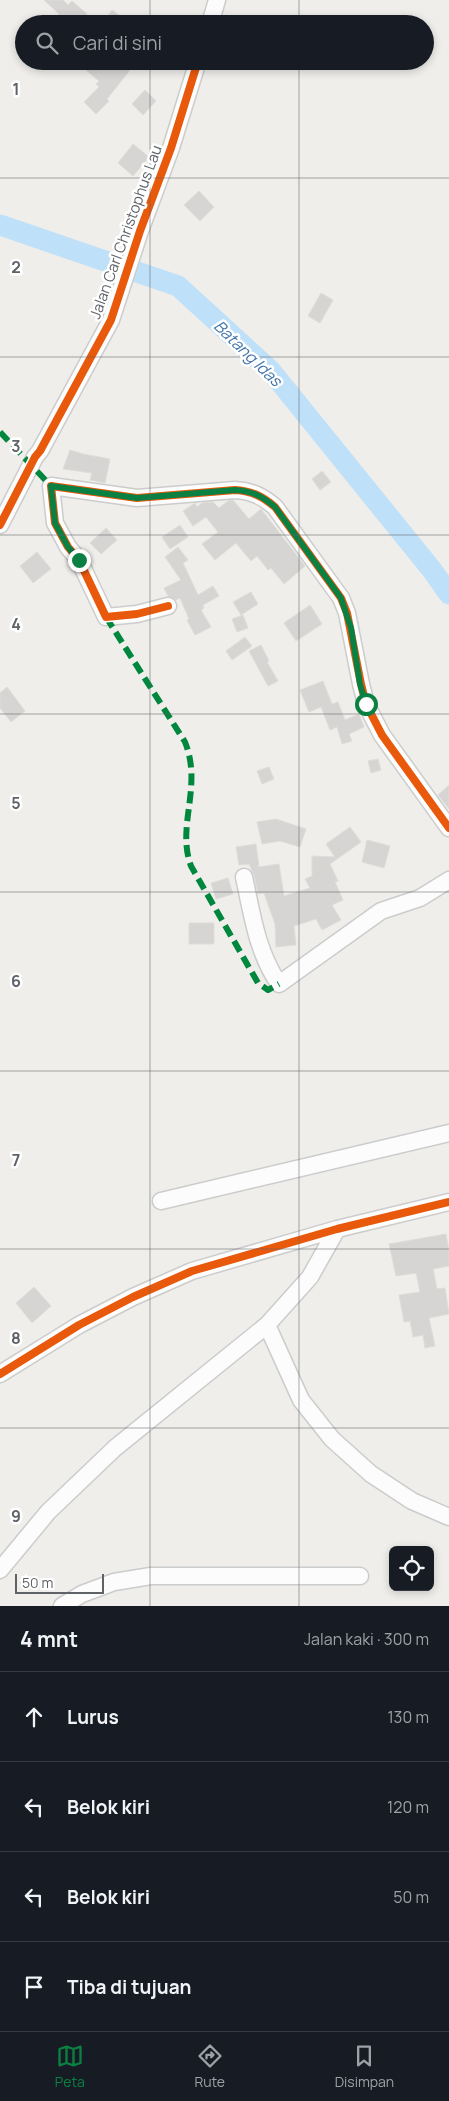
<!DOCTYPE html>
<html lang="id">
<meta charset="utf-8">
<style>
body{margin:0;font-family:Manrope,sans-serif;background:#242831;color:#f1f3f6}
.controls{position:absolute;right:15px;bottom:15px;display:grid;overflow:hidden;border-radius:8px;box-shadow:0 2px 8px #0003}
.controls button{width:45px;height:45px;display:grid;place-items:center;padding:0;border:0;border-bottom:1px solid #363941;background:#171b24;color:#f1f3f6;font:25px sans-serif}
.scale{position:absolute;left:15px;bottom:12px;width:89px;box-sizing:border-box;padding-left:5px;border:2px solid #5f6368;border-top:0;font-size:14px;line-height:18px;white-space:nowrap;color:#5f6368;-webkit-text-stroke:4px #fff;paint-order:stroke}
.stop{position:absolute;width:15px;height:15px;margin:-11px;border:4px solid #0b8043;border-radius:50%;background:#fff}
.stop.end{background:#0b8043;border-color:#fff;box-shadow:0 1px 5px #0008}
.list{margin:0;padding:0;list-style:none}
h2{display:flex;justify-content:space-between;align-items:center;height:65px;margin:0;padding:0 20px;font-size:21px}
h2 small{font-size:16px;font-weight:400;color:#9ea1a6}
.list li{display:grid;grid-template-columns:32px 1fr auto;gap:15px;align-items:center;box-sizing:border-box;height:90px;padding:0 20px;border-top:1px solid #363941}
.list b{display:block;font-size:19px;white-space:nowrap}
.list em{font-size:16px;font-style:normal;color:#9ea1a6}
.icon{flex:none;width:28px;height:28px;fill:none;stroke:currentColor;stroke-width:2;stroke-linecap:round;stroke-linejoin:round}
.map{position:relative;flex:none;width:449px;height:1606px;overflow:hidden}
.search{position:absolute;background:#171b24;box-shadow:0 2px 8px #0003;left:15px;right:15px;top:15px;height:55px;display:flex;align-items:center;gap:12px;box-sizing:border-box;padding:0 18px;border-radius:28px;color:#9ea1a6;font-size:19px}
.sheet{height:425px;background:#171b24}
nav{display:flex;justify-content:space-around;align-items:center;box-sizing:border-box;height:70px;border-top:1px solid #363941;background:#171b24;font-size:14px;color:#9ea1a6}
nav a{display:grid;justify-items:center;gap:2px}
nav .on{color:#0b8043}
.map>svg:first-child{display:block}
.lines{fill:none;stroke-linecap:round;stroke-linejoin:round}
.river{stroke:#bfe0f9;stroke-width:21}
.building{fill:#d6d5d3;stroke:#deddd9}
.minor-casing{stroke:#cbcccc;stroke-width:19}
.minor{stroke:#fdfcfc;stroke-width:16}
.quiet{stroke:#00873e;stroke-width:6;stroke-dasharray:12 6;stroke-linecap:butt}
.cycleway-casing{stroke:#fff;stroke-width:11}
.cycleway{stroke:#e8590c;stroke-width:8}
.route{stroke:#0b8043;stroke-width:6}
.grid{fill:none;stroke:#5f6368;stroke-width:1;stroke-opacity:0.55}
.labels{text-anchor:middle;stroke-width:5;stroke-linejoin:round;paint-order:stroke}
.street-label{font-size:15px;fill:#5f6368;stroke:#fff}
.water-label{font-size:16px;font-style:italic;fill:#4174aa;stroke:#fff}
.grid-label{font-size:16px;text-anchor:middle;font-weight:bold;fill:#5f6368;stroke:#fff;stroke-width:5;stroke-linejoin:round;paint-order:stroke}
</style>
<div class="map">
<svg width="449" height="1606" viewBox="0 0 449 1606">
<rect width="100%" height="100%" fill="#efeeea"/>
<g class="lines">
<path class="river" d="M 0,225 L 178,286 L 271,371 L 432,570 L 449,594"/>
</g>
<path class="building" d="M 44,0 L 63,0 L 68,5 L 72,1 L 87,14 L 78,24 L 51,24 L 59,14 Z
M 112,10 L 131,24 L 102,24 Z
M 75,61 L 102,61 L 110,67 L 114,61 L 118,61 L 130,70 L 107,99 L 109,101 L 96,114 L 84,102 L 99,87 L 96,84 L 99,81 Z
M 145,90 L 156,101 L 143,115 L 132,104 Z
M 133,144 L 149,157 L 133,176 L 118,163 Z
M 199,191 L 214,207 L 200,221 L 184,205 Z
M 321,293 L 333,300 L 320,323 L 308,316 Z
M 70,450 L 83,454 L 110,459 L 105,483 L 90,480 L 92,473 L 63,469 Z
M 322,471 L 331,482 L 320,490 L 312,479 Z
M 233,500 L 249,519 L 261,509 L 305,566 L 284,584 L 271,568 L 268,570 L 257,556 L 251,561 L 236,543 L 215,560 L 202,544 L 218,532 L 206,517 L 193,526 L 183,511 L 195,503 L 197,507 L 202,503 L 213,502 L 219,508 L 228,501 Z
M 180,525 L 188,537 L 170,549 L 162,537 Z
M 106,528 L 117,540 L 101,554 L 90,543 Z
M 178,547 L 188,560 L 183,563 L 198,595 L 213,586 L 219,596 L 203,605 L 204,608 L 201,610 L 211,627 L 195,635 L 187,620 L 189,619 L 180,598 L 176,600 L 168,596 L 164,588 L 181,580 L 165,557 Z
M 37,552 L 51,569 L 33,583 L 20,566 Z
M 251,592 L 258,604 L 241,615 L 233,602 Z
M 310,605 L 322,624 L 296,641 L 284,623 Z
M 243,615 L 248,628 L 237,632 L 232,619 Z
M 245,637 L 252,646 L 232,660 L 226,651 Z
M 261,645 L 269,661 L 267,662 L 278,681 L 268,686 L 249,651 Z
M 323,681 L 332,704 L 338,702 L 345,720 L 359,714 L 364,727 L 349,734 L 352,741 L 342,744 L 337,727 L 330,730 L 321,707 L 309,712 L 300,690 Z
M 7,687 L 25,711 L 11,722 L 0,708 L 0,693 Z
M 378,759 L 381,770 L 371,773 L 368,761 Z
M 269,767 L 274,779 L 262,784 L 257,771 Z
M 449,785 L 449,809 L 438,795 Z
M 276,819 L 306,829 L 300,847 L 280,841 L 262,844 L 257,822 Z
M 350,827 L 361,842 L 330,864 L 338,881 L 335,882 L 343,900 L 332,905 L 341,920 L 322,930 L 316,919 L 294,926 L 296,945 L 276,947 L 275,924 L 264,893 L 258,894 L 254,875 L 249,864 L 239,865 L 236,847 L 256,844 L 259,867 L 279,864 L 284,896 L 310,888 L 305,879 L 312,876 L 312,856 L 335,857 L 326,844 Z
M 367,840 L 390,846 L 384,868 L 362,862 Z
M 228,878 L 233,894 L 216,899 L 211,883 Z
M 189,923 L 214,923 L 214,944 L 189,944 Z
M 446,1234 L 449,1250 L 449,1266 L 433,1269 L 437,1289 L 445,1288 L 449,1314 L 429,1318 L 435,1346 L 425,1348 L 423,1335 L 413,1337 L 410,1321 L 404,1322 L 399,1295 L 420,1292 L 416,1273 L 396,1276 L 389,1244 Z
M 34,1287 L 51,1306 L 32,1323 L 16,1303 Z"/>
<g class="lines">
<g class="minor-casing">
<path id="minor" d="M 210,24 L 217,0
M 0,525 L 35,457 L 40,451 L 111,320 L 140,231 L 171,148 L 198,61
M 168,606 L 137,614 L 106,617 L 79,560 L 68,547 L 55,523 L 51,486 L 137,498 L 235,490 C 252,491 262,496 275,507 L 341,598 L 347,613 L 361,684 L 366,704 L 382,735 L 449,828
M 244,877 C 252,914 257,952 279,984 L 381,911 L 420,898 L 449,880
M 161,1201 L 449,1133
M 267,1325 L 301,1400 L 332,1439 L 371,1474 L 412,1501 L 449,1517
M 0,1374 L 79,1325 L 133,1297 L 192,1271 L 337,1229 L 449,1202
M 0,1570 L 48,1512 L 115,1448 L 267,1325 L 310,1277 L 337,1229
M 62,1606 L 82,1594 L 114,1582 L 151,1576 L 360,1576"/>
</g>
<use href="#minor" class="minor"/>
<path class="quiet" d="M 0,432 L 51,486
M 106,617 L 185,742 C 203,787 176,826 191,866 L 258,983 L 268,990 L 279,984"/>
<g class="cycleway-casing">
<path id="cycleway" d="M 0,525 L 35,457 L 40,451 L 111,320 L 140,231 L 171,148 L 198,61
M 168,606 L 137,614 L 106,617 L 79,560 L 68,547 L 55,523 L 51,486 L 137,498 L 235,490 C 252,491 262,496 275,507 L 341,598 L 347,613 L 361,684 L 366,704 L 382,735 L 449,828
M 0,1374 L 79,1325 L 133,1297 L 192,1271 L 337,1229 L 449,1202"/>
</g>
<use href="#cycleway" class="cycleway"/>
</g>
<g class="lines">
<path class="route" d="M 79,560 L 68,547 L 55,523 L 51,486 L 137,498 L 235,490 C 252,491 262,496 275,507 L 341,598 L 351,628 L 360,684 L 366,704"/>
</g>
<path class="grid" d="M 150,0 L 150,24M 299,0 L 299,24M 150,61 L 150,1606M 299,61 L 299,1606M 0,178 L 449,178M 0,357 L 449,357M 0,535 L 449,535M 0,714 L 449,714M 0,892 L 449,892M 0,1071 L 449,1071M 0,1249 L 449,1249M 0,1428 L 449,1428"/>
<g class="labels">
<g class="street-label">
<text transform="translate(126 232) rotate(-70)" y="5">Jalan Carl Christophus Lau</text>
</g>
<g class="water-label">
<text transform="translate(248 353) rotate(44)" y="6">Batang Idas</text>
</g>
</g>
<g class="grid-label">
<text x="16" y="95">1</text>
<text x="16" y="273">2</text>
<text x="16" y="452">3</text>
<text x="16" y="630">4</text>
<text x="16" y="809">5</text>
<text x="16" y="987">6</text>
<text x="16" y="1166">7</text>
<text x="16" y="1344">8</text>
<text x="16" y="1522">9</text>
</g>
</svg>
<div class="controls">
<button><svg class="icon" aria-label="locate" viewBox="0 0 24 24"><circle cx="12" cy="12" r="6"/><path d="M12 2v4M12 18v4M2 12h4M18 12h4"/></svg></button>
</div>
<div class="scale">50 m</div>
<div class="stop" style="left:366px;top:704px"></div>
<div class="stop end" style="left:79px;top:560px"></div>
<div class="search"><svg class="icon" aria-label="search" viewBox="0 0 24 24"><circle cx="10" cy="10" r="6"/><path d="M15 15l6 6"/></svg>Cari di sini</div>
</div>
<section class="sheet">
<h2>4 mnt<small>Jalan kaki · 300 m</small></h2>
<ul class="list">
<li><svg class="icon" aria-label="ahead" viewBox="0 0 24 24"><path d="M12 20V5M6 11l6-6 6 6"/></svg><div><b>Lurus</b></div><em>130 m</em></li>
<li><svg class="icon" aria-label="left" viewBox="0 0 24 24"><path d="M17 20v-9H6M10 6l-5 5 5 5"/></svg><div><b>Belok kiri</b></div><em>120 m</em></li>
<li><svg class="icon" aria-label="left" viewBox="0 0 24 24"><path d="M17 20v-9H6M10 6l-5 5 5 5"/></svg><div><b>Belok kiri</b></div><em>50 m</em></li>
<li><svg class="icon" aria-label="arrive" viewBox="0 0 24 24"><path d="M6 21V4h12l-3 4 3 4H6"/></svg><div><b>Tiba di tujuan</b></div></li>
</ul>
</section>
<nav>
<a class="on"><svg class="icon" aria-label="map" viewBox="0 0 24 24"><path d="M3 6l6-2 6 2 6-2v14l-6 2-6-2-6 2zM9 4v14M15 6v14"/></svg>Peta</a>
<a><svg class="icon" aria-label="directions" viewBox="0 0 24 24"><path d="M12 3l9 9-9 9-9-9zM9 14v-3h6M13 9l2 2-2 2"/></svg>Rute</a>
<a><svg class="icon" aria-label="saved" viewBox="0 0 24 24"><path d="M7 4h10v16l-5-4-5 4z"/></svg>Disimpan</a>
</nav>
